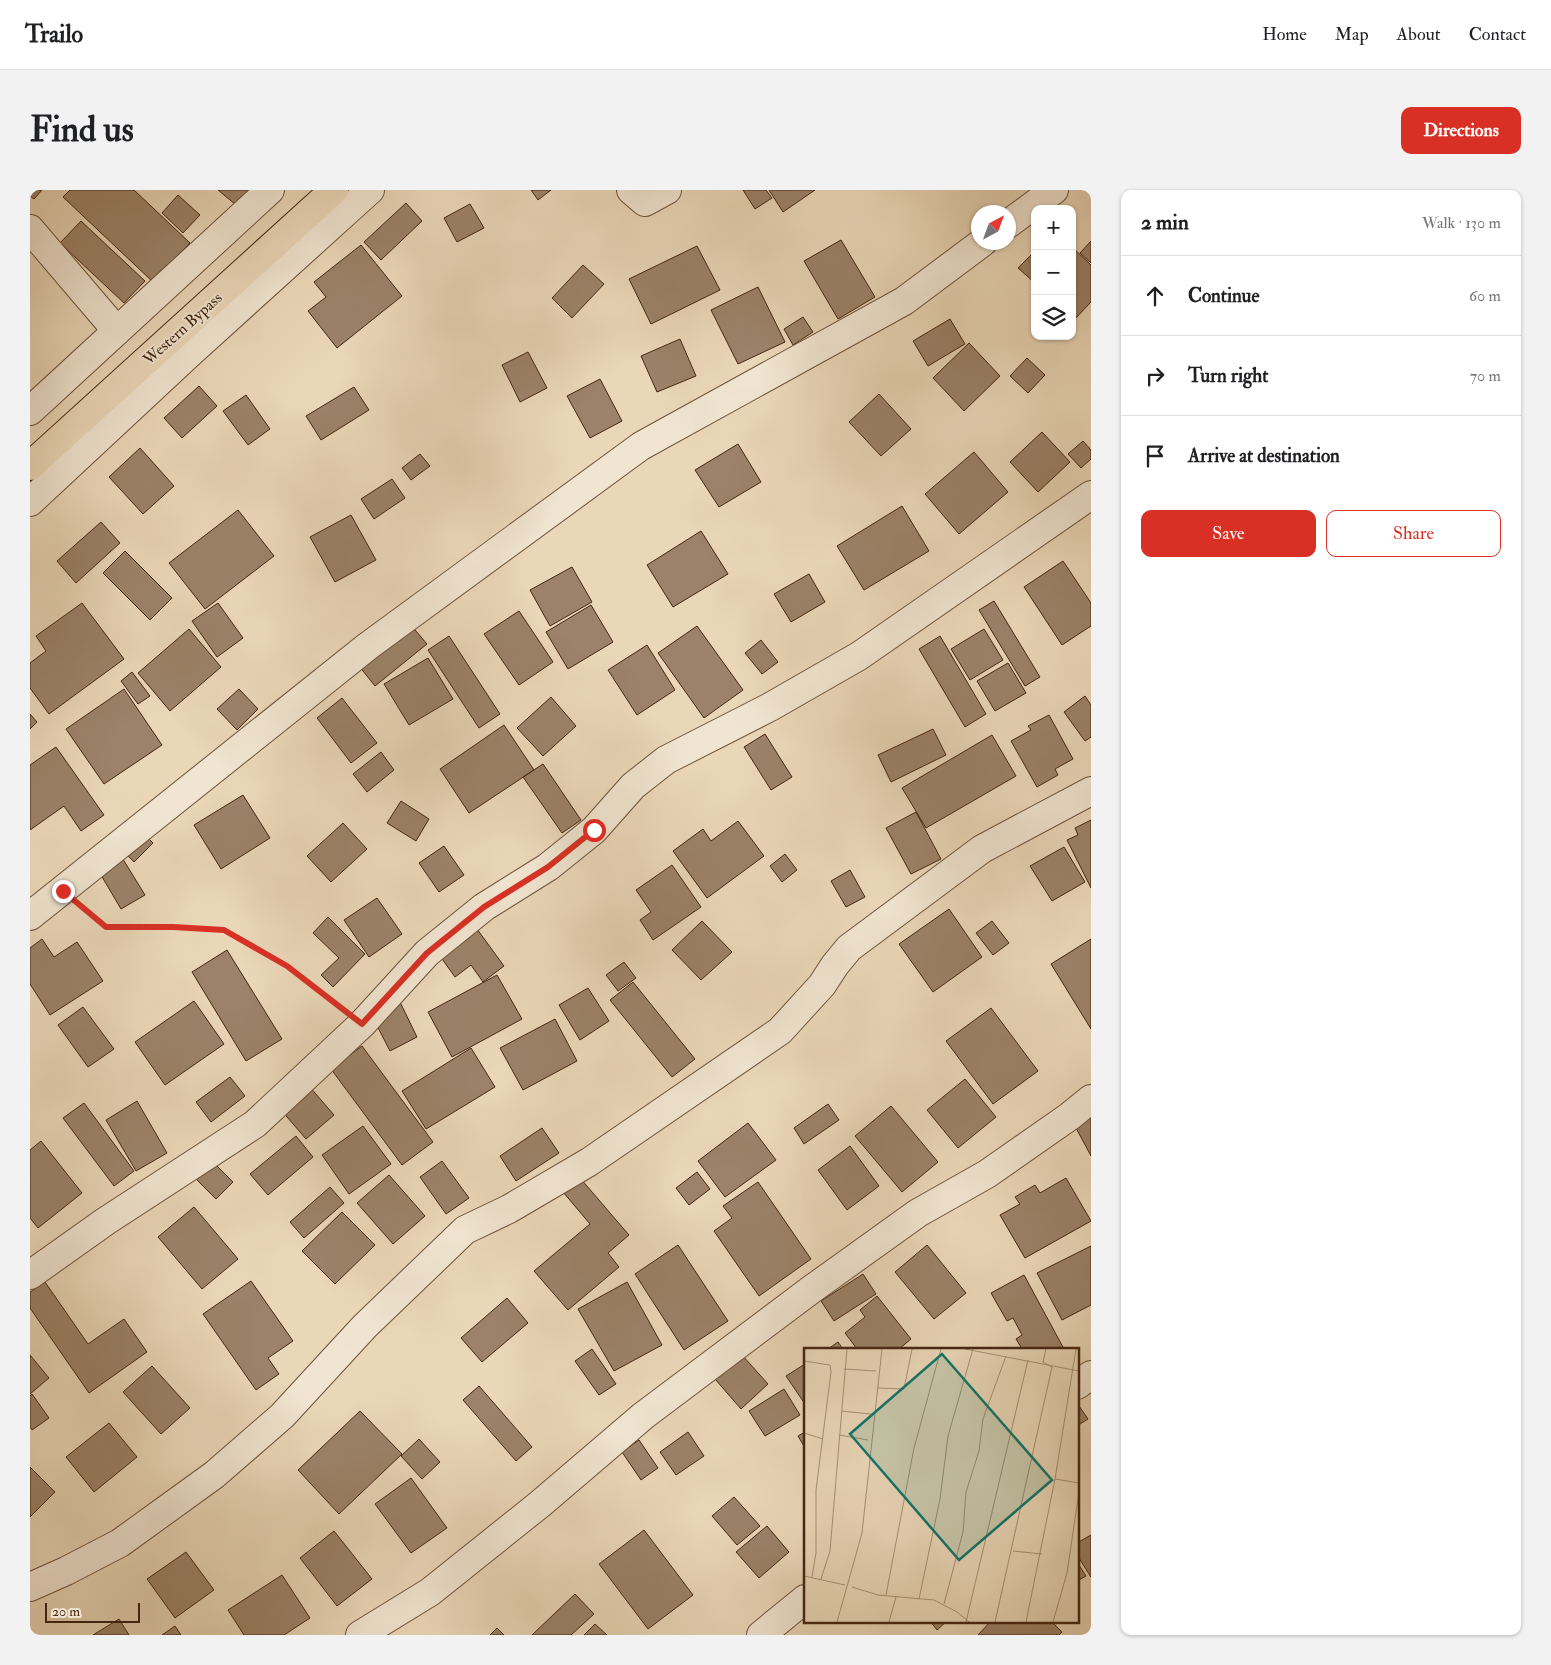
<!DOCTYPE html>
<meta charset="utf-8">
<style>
body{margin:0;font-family:"IM FELL Double Pica",serif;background:#f2f2f2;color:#202124}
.controls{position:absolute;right:15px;top:15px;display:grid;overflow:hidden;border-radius:10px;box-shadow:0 1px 4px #0004}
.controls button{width:45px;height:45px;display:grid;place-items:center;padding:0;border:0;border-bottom:1px solid #e0e0e0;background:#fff;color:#202124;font:25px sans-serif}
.compass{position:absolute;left:941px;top:15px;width:45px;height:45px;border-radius:50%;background:#fff;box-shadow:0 1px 4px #0004;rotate:41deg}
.scale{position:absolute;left:15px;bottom:12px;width:95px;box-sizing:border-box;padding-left:5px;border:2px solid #452611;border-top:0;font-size:14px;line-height:18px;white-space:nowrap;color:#452611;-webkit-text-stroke:4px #f1e5d1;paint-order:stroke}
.stop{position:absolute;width:15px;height:15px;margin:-11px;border:4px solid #d93025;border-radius:50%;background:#fff}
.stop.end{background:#d93025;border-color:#fff;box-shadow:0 1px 5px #0008}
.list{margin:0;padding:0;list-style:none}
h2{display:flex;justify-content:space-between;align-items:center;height:65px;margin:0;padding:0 20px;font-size:21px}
h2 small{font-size:16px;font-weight:400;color:#757577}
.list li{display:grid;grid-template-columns:32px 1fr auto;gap:15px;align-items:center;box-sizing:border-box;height:80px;padding:0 20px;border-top:1px solid #e0e0e0}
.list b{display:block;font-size:19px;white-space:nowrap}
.list em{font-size:16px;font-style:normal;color:#757577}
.actions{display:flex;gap:10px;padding:15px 20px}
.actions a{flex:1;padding:11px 0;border:1px solid #d93025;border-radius:10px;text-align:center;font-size:18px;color:#d93025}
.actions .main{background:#d93025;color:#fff}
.icon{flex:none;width:28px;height:28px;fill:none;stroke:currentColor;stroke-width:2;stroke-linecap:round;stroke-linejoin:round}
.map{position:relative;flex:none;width:1061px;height:1445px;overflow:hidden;border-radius:10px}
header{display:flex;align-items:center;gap:30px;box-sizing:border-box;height:70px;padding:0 25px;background:#fff;border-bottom:1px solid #e0e0e0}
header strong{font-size:24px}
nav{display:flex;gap:28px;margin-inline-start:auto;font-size:18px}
.intro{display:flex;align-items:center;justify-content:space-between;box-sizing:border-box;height:120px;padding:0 30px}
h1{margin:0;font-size:35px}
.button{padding:12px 22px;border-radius:10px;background:#d93025;color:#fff;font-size:18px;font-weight:700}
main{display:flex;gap:30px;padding:0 30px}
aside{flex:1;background:#fff;border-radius:10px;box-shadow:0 1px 4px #0004}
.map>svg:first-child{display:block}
.building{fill:#9b8268;stroke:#452611}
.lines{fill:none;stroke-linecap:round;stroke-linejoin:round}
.minor-casing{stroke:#6e523b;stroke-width:30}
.major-casing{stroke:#452611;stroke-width:30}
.path{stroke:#452611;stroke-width:3;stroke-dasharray:4 2.5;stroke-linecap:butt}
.minor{stroke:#f1e5d1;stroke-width:28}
.major{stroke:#ead7b8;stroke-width:28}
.route{stroke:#d93025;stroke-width:6}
.labels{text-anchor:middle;stroke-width:4;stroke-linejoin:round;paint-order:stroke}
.street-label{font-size:16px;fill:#452611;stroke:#f1e5d1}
.inset-road{fill:none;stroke:#a89075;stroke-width:1}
.view{fill:#0f766e;fill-opacity:0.15;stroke:#0f766e;stroke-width:2.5}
.inset-edge{fill:none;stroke:#452611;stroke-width:2.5}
</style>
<header>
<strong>Trailo</strong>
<nav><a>Home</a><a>Map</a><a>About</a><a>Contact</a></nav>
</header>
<div class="intro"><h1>Find us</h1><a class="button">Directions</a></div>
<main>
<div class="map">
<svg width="1061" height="1445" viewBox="0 0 1061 1445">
<rect width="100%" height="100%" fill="#ead7b8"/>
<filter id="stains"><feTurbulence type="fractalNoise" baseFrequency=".004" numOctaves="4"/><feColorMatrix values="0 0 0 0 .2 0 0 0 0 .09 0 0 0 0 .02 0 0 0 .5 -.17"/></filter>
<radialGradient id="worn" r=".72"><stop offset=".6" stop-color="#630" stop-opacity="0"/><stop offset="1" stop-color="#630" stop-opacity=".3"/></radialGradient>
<path class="building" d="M 0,0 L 12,0 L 4,9 L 0,6 Z
M 40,0 L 104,0 L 160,53 L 123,92 L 33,7 Z
M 188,0 L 219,0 L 206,15 Z
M 501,0 L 521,0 L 508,10 Z
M 713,0 L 736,0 L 742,8 L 725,19 Z
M 739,0 L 785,0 L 753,22 Z
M 148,5 L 170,25 L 153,43 L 132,23 Z
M 376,13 L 392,31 L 351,70 L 334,52 Z
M 440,14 L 454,38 L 427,52 L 414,28 Z
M 51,31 L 115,91 L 94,113 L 30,53 Z
M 811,50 L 845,107 L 808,129 L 774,71 Z
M 1061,51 L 1061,73 L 1050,63 Z
M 331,55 L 372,106 L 307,158 L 278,121 L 296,107 L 284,92 Z
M 667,56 L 690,100 L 621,134 L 599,89 Z
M 1042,57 L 1061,75 L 1061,112 L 1044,130 L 1042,128 Z
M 1005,61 L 1005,93 L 988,78 Z
M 553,75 L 574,94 L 542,128 L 522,108 Z
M 728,97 L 755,152 L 708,174 L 681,120 Z
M 773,127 L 783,142 L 763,155 L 754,139 Z
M 920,129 L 935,154 L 898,176 L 883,151 Z
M 650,149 L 666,186 L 627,202 L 611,166 Z
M 939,153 L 970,186 L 934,221 L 903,188 Z
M 498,162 L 517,198 L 490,212 L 472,175 Z
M 997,168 L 1015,185 L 998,203 L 980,186 Z
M 570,189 L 592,231 L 560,248 L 537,206 Z
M 169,196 L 187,216 L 152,248 L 134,228 Z
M 324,197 L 339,220 L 291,250 L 276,226 Z
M 849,204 L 881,239 L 851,266 L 819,232 Z
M 216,205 L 240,239 L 218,255 L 193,221 Z
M 1012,242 L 1040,272 L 1008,302 L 980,272 Z
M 1053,251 L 1061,260 L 1061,269 L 1051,278 L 1038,264 Z
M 708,254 L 731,292 L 689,317 L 665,280 Z
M 110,258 L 144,296 L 113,324 L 79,287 Z
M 944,262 L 978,302 L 929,344 L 895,304 Z
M 390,264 L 400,276 L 381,290 L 372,278 Z
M 362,289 L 375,308 L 344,329 L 331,309 Z
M 872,316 L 899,361 L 834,400 L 807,356 Z
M 208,320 L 244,366 L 175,419 L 139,373 Z
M 321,325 L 346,370 L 305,392 L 280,347 Z
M 71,332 L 90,353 L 46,393 L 27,371 Z
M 671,341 L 698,384 L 643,417 L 617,375 Z
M 95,361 L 142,408 L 120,430 L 73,383 Z
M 1033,371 L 1061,413 L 1061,436 L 1032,455 L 994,397 Z
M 542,377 L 562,412 L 520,436 L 500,400 Z
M 779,384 L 795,412 L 761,432 L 744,404 Z
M 964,411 L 1010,487 L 995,496 L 949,420 Z
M 52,413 L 94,469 L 19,524 L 0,498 L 0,473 L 16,461 L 6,446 Z
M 188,413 L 213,448 L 187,467 L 162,431 Z
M 561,415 L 583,452 L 538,479 L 516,442 Z
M 489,421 L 523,472 L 489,495 L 454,444 Z
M 380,434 L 397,454 L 345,496 L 329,476 Z
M 667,436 L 713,500 L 674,528 L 628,463 Z
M 159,439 L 191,477 L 140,521 L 108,483 Z
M 954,439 L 973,470 L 940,490 L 921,459 Z
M 419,446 L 470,524 L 449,538 L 398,460 Z
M 910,446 L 956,524 L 935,537 L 889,459 Z
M 731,450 L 748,472 L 732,484 L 715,463 Z
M 617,455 L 645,500 L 607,525 L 578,480 Z
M 398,468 L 423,509 L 379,535 L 354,494 Z
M 978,473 L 996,503 L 965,521 L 947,491 Z
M 102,482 L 120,506 L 108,514 L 91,491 Z
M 94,499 L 132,555 L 74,594 L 36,539 Z
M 209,499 L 228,519 L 207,540 L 187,519 Z
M 1055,506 L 1061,515 L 1061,547 L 1055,551 L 1034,522 Z
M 521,507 L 546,536 L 513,566 L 487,538 Z
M 312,508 L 347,553 L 321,573 L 287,528 Z
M 0,524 L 7,532 L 0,539 Z
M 1019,525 L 1043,569 L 1025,579 L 1028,585 L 1007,597 L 981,551 L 1001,540 L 998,536 Z
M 474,535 L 504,580 L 439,623 L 410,579 Z
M 903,539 L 916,565 L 861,592 L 848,565 Z
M 735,544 L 762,587 L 741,600 L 714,557 Z
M 962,545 L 986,586 L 896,638 L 872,598 Z
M 26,557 L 74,625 L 51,641 L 34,616 L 0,640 L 0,575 Z
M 351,562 L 364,580 L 337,602 L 323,584 Z
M 513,574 L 551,630 L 532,643 L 493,587 Z
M 213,605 L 240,648 L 191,679 L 164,635 Z
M 371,611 L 399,629 L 386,651 L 357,633 Z
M 886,622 L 911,669 L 881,684 L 856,638 Z
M 1061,630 L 1061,698 L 1037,650 L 1048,645 L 1045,638 Z
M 708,631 L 734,666 L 677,708 L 643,661 L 673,639 L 681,651 Z
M 313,633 L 337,659 L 301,692 L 277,666 Z
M 109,639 L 123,653 L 104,672 L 90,658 Z
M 414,656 L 434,685 L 409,702 L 389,673 Z
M 1034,657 L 1055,692 L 1022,711 L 1000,676 Z
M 755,664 L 767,680 L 752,692 L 740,676 Z
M 91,666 L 115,705 L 91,719 L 68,680 Z
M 642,675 L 671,717 L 623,750 L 610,730 L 621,722 L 606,700 Z
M 820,680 L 835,707 L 816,717 L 801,691 Z
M 347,708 L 372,744 L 339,767 L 314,730 Z
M 919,719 L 952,767 L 903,802 L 869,754 Z
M 298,727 L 335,764 L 303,797 L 291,785 L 309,768 L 283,743 Z
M 672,731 L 702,762 L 671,790 L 642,760 Z
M 962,731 L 979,753 L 963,765 L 946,743 Z
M 447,739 L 474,776 L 453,792 L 441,775 L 425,787 L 410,766 Z
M 12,749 L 24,767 L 47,752 L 73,791 L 20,825 L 0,794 L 0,758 Z
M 1061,749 L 1061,839 L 1021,774 Z
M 197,760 L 252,849 L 216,871 L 162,782 Z
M 594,772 L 606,788 L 588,801 L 576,785 Z
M 467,785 L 492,829 L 422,867 L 398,822 Z
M 603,792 L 665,869 L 642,887 L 580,810 Z
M 558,798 L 579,831 L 550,850 L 529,815 Z
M 164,811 L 194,854 L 135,895 L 105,852 Z
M 370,812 L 387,847 L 360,861 L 342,826 Z
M 53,817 L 84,859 L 58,877 L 28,835 Z
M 961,818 L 1008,881 L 963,914 L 916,851 Z
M 525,829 L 547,871 L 493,900 L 470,858 Z
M 332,856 L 403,952 L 372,975 L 301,879 Z
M 441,858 L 465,897 L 396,939 L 372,901 Z
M 200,887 L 215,906 L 181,932 L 166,912 Z
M 935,889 L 966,927 L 928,958 L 897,920 Z
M 279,896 L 304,925 L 276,949 L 251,920 Z
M 107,911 L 137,963 L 106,981 L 76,930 Z
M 54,913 L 104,981 L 84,996 L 33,928 Z
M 798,914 L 809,930 L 774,954 L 764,938 Z
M 861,916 L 908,972 L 872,1002 L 825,946 Z
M 1061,927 L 1061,966 L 1045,936 Z
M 718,933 L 746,970 L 695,1007 L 668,971 Z
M 333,936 L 361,974 L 319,1004 L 292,965 Z
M 512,938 L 529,963 L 486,991 L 470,966 Z
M 266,946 L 283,967 L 238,1005 L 220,984 Z
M 11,951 L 52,1003 L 8,1038 L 0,1028 L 0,960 Z
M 820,956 L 849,996 L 817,1020 L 788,980 Z
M 180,969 L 203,992 L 186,1009 L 163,986 Z
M 412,971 L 439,1008 L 416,1024 L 390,987 Z
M 667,982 L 680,999 L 659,1015 L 646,998 Z
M 359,985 L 395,1026 L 363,1054 L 327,1013 Z
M 550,988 L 599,1045 L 578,1063 L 589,1077 L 538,1120 L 504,1081 L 560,1034 L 533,1002 Z
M 1036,988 L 1061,1031 L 995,1068 L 970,1025 L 990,1014 L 985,1007 L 1005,995 L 1010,1003 Z
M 728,992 L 781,1069 L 729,1106 L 684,1041 L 702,1028 L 693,1016 Z
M 300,997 L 314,1013 L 274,1048 L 260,1032 Z
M 164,1017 L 208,1069 L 172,1099 L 128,1047 Z
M 312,1022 L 345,1055 L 305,1094 L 272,1061 Z
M 648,1055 L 698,1131 L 654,1160 L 605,1084 Z
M 897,1055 L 936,1103 L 904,1129 L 865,1082 Z
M 1061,1056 L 1061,1115 L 1032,1130 L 1007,1083 Z
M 833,1084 L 846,1104 L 804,1131 L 791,1111 Z
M 994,1085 L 1034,1159 L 992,1159 L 986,1149 L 992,1145 L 983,1128 L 977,1131 L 961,1103 Z
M 221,1091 L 263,1151 L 238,1168 L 249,1184 L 226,1200 L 173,1124 Z
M 15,1092 L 58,1154 L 94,1129 L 117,1162 L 59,1203 L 0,1118 L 0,1102 Z
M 597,1092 L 632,1155 L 584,1181 L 548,1119 Z
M 847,1106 L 881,1149 L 869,1159 L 827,1159 L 815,1143 L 835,1127 L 830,1120 Z
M 477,1108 L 498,1133 L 452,1172 L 431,1148 Z
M 808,1152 L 813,1159 L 798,1159 Z
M 562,1159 L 586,1194 L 569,1205 L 545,1171 Z
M 0,1165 L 19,1188 L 0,1204 Z
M 712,1165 L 738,1194 L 711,1219 L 685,1189 Z
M 775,1174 L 775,1214 L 756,1186 Z
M 122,1176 L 160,1218 L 131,1244 L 93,1202 Z
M 449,1196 L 502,1257 L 486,1271 L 433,1210 Z
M 754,1199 L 770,1225 L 735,1246 L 719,1221 Z
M 2,1204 L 19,1228 L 2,1240 L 0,1237 L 0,1206 Z
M 1047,1213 L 1058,1229 L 1047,1236 Z
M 330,1221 L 372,1264 L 309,1324 L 268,1280 Z
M 79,1233 L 107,1267 L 64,1302 L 36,1267 Z
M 658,1242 L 674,1266 L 646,1285 L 630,1262 Z
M 775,1242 L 775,1258 L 768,1246 Z
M 389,1249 L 410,1272 L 392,1289 L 371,1266 Z
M 609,1250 L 628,1278 L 611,1290 L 592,1262 Z
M 0,1277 L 25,1302 L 0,1327 Z
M 381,1288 L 417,1338 L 381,1363 L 345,1314 Z
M 704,1307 L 730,1336 L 707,1355 L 682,1326 Z
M 737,1336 L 759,1362 L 729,1388 L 706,1362 Z
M 614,1340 L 663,1405 L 618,1439 L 569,1374 Z
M 304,1341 L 342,1389 L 307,1416 L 270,1368 Z
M 1061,1345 L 1061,1387 L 1047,1365 L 1047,1353 Z
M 156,1362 L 184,1400 L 145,1428 L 117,1389 Z
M 1047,1372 L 1056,1386 L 1047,1391 Z
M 252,1385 L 280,1428 L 254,1445 L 214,1445 L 198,1420 Z
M 545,1404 L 564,1424 L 541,1445 L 502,1445 Z
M 89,1429 L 99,1445 L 63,1445 Z
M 900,1431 L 917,1431 L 907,1440 Z
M 961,1431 L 1021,1431 L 1032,1442 L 1029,1445 L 948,1445 Z
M 565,1434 L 577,1445 L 554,1445 Z
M 145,1436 L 151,1445 L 132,1445 Z
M 467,1438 L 474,1445 L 460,1445 Z"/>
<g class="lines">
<g class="minor-casing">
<path id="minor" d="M 601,0 L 615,12 L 637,0
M 978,34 L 1024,0
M 0,39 L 87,141
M 0,221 L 240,0
M 0,312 L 161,162 L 340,0
M 0,726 L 338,456 L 611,256 L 874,111 L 953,52
M 0,1085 L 76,1031 L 225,934 L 332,834 L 397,763 L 454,717 L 518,677 L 564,640 L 603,596 L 636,570 L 740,517 L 829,466 L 1061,305
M 1047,1195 L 1061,1185
M 0,1397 L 36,1381 L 90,1353 L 184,1285 L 252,1226 L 335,1136 L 435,1040 L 479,1019 L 559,972 L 750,841 L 792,795 L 805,775 L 819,758 L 952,659 L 1061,601
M 330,1445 L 400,1402 L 510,1314 L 613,1226 L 782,1099 L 888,1023 L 957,984 L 1040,926 L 1061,909
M 731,1445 L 775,1409"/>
</g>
<g class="major-casing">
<path id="major" d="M 0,276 L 304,0"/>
</g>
<path class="path" d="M 56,721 L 76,737 L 143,737 L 194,740 L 257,776 L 308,816"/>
<use href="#minor" class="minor"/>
<use href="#major" class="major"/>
</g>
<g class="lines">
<path class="route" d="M 33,701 L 76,737 L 143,737 L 194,740 L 257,776 L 332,834 L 397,763 L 454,717 L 518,677 L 564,640"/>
</g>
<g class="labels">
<g class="street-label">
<text transform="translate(152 138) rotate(-42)" y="6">Western Bypass</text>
</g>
</g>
<g transform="translate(774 1158)">
<rect width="275" height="275" fill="#ead7b8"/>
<path class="inset-road" d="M 161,1 L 275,23M 0,13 L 26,17 L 27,24 L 12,142 L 12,205 L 8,229M 40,21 L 72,23M 74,40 L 100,41 L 108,1M 37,63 L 67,66M 0,85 L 19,91M 35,87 L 64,92M 251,131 L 272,1M 209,203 L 238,206M 0,228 L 41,237M 17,231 L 26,203 L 43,1M 48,239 L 74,247 L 130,252 L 153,264 L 165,274M 82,247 L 110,100 L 137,1M 115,251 L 136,151 L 144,88 L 169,1M 140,256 L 159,184 L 162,144 L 175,103 L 179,71 L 202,8M 33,274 L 58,185 L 78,1M 85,274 L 92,249M 162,274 L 224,12M 191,274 L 248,19 L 239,14 L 242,1M 222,274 L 251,131 L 275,135M 249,274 L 263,225 L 275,144"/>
<path class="view" d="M 138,6 L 248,132 L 155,212 L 46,86 Z"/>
<rect width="275" height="275" class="inset-edge"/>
</g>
<rect width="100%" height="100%" filter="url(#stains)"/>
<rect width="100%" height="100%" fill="url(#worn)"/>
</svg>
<div class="controls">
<button>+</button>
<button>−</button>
<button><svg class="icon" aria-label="layers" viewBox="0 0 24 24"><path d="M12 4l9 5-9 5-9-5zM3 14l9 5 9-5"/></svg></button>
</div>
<svg class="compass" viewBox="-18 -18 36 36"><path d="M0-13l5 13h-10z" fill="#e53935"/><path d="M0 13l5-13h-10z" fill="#757577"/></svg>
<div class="scale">20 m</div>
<div class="stop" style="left:564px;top:640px"></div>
<div class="stop end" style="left:33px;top:701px"></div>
</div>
<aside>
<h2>2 min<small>Walk · 130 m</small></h2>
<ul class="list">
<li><svg class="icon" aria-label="ahead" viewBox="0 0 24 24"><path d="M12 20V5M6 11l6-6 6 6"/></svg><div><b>Continue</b></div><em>60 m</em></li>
<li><svg class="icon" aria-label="right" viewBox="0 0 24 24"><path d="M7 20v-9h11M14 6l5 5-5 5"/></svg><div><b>Turn right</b></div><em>70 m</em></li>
<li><svg class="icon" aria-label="arrive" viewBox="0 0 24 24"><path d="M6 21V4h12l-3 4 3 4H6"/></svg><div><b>Arrive at destination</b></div></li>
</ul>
<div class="actions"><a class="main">Save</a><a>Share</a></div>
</aside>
</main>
